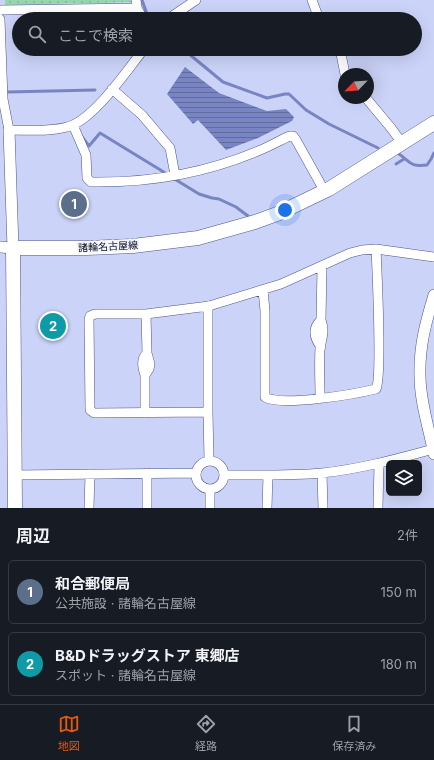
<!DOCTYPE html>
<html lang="ja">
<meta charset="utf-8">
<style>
body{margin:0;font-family:Inter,"Noto Sans JP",sans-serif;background:#20242c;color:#f1f3f6}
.controls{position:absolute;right:12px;bottom:12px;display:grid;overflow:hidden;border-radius:6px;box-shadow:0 4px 16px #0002}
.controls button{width:36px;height:36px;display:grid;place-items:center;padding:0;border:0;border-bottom:1px solid #363941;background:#171b24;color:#f1f3f6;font:20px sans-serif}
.compass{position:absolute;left:338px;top:68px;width:36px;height:36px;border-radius:50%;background:#171b24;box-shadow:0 4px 16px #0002;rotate:245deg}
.you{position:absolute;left:285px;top:210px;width:14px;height:14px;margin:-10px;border:3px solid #fff;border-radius:50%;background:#1a73e8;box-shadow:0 0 0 6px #1a73e833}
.badge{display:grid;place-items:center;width:26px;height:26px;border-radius:50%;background:#ea580c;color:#fff;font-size:13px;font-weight:700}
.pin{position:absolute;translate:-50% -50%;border:2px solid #fff;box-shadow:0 1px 4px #0006}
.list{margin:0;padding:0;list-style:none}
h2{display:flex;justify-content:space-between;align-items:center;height:52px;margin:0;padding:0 16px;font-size:17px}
h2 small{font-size:13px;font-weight:400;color:#9ea1a6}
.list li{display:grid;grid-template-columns:26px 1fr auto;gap:12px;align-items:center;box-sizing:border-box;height:64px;margin:0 8px 8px;padding:0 8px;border:1px solid #363941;border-radius:6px}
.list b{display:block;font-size:15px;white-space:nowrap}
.list p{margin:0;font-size:13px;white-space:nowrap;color:#9ea1a6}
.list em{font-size:13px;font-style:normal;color:#9ea1a6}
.icon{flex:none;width:22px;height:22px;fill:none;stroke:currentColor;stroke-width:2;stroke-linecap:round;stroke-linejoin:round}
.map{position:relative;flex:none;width:434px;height:508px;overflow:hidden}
.search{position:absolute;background:#171b24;box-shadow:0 4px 16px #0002;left:12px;right:12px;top:12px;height:44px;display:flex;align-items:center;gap:10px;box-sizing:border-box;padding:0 14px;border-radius:22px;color:#9ea1a6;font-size:15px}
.sheet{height:196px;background:#171b24}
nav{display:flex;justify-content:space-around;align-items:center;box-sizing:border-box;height:56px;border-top:1px solid #363941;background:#171b24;font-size:11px;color:#9ea1a6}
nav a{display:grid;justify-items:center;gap:2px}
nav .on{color:#ea580c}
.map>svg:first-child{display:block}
.park{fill:url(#park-dots)}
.water{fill:url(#water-rules)}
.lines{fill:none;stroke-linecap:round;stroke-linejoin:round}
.stream{stroke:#7985c2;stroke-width:3}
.minor-casing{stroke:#4c558a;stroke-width:10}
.tertiary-casing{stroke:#4c558a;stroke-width:12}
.primary-casing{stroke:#4c558a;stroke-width:15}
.minor{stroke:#fff;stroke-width:9}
.tertiary{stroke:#fff;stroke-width:11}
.primary{stroke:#fff;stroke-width:14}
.labels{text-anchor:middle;stroke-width:3.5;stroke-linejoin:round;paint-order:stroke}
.street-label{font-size:10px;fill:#090c21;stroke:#f4f6fc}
</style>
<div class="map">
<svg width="434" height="508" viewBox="0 0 434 508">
<defs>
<pattern id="park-dots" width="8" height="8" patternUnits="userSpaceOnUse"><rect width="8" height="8" fill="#97d5ac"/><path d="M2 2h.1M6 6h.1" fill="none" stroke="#81b694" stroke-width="1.8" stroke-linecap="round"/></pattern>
<pattern id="water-rules" width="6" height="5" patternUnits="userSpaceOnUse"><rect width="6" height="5" fill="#7985c2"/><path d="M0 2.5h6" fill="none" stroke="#616b9d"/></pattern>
</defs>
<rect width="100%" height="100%" fill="#cbd3f8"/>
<path class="park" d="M 5,0 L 131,0 L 131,2 L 5,5 Z"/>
<path class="water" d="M 185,67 L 219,93 L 267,111 L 286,109 L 294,117 L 292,121 L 258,138 L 226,150 L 198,120 L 193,124 L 167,94 Z"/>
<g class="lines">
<path class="stream" d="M 142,0 L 147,14 L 150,19
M 183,49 L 223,82 L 267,98 L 285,94 L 289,94 L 306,110 L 329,124 L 378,148
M 7,92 L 95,90
M 82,137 L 89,146 L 100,133 L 167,174
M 399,154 C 411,162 409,167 427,165 L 431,159 L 434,153
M 396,164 L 404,159
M 173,178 L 199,194 L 212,198 L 219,199 L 236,207 L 248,216"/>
<g class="minor-casing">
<path id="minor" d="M 136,0 L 137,8 L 143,19
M 312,0 L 319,19
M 0,10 L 137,8
M 0,19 L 3,99 L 9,130 C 28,130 48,132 67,127 C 93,121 127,70 144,49
M 168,19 L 196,0
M 340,49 L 345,74
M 112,89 L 142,115 L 170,148 L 175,175
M 366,98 L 391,128 L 402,143
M 73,125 L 86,155 L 87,178 L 91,182 C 150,183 211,172 265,148 C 274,144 282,139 290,136 L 293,136 L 296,140 L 325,192
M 263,290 L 265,311 L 265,397 C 282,407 355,394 376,389 C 382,379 377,270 376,249
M 321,347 C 314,338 312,328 321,320
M 145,375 C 142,366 141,359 147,353
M 320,399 C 320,382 319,365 320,348 C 322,338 325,331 321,320 L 322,267
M 208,412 L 208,306
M 145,413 L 145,375 L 149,369 L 150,364 L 147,353 L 146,314
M 209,460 L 208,412 L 94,413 L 90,410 L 89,319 L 90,316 L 95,314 L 146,314 L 209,306 L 281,284 L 350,253 L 362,250 L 376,249 L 434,257
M196 475a14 14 0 1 1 28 0a14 14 0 1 1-28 0Z
M 322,473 L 323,508
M 15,475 L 196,473
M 224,475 C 257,475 290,476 322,473 C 360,469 397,459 433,449
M 89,508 L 90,474
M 147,508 L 147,473
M 210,508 L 210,489
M 267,508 L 268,475
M 378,508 L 379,463"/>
</g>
<g class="tertiary-casing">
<path id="tertiary" d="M 0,247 L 13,248 L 9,130
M 434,295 C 426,321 419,347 420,376 C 420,402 429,428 434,454"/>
</g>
<g class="primary-casing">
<path id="primary" d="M 15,508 L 13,248 L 87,248 L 133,246 L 198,238 L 255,222 L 277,214 L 329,189 L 434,123"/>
</g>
<use href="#minor" class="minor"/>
<use href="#tertiary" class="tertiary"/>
<use href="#primary" class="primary"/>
</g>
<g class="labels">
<g class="street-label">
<text transform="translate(108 246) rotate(-3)" y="4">諸輪名古屋線</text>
</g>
</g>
</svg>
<div class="controls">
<button><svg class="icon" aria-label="layers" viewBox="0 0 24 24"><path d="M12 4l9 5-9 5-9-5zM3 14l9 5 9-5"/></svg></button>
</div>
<svg class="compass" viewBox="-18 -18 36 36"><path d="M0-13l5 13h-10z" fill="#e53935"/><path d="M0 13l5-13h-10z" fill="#9ea1a6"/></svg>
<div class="you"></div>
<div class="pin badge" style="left:74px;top:204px;background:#5c6f8a">1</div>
<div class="pin badge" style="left:53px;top:326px;background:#0f9aa8">2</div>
<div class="search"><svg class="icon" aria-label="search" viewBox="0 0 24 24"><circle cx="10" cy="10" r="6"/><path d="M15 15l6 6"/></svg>ここで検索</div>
</div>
<section class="sheet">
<h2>周辺<small>2件</small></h2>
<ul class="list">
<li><span class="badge" style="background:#5c6f8a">1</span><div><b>和合郵便局</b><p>公共施設 · 諸輪名古屋線</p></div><em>150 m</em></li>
<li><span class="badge" style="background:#0f9aa8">2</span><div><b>B&amp;Dドラッグストア 東郷店</b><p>スポット · 諸輪名古屋線</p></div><em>180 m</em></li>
</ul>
</section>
<nav>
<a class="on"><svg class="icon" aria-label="map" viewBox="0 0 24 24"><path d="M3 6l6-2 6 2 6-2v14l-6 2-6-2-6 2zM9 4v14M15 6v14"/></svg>地図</a>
<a><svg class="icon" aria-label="directions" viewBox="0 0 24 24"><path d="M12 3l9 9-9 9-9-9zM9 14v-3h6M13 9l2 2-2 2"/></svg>経路</a>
<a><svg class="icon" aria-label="saved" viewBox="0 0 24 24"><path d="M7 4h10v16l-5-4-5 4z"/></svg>保存済み</a>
</nav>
